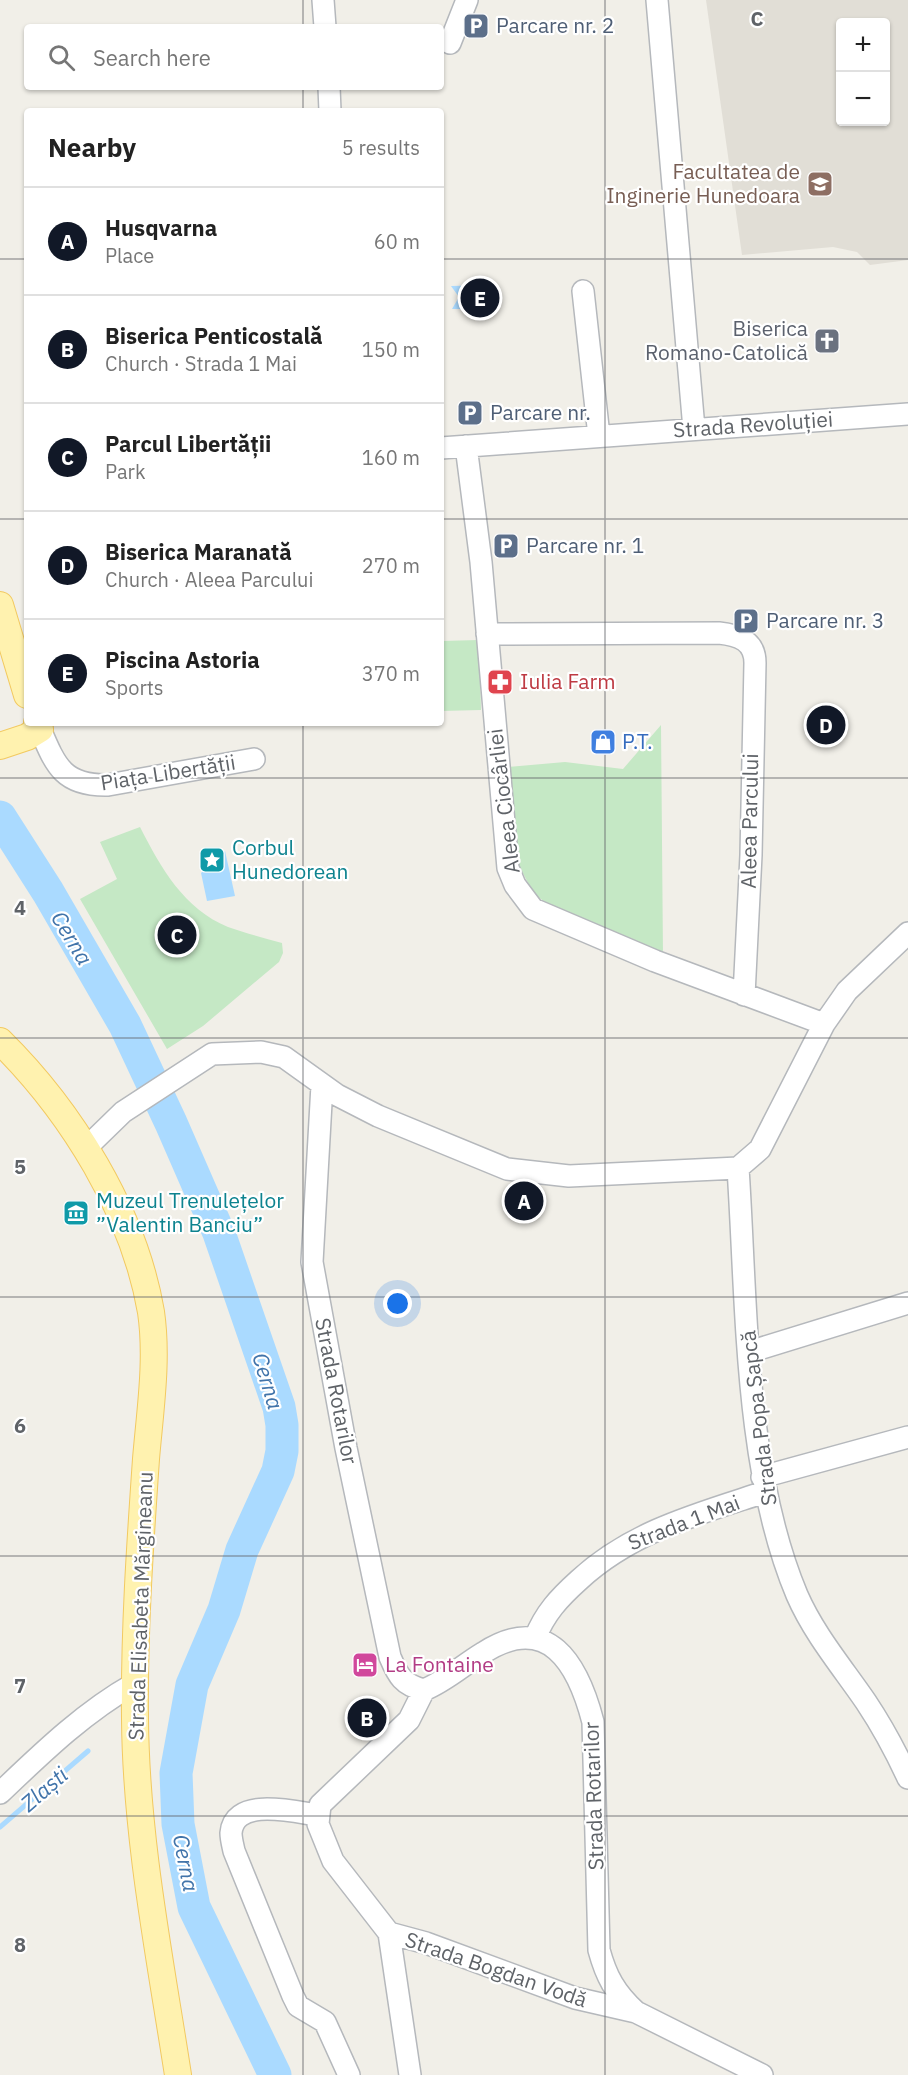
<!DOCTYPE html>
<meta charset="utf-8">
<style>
body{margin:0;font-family:"IBM Plex Sans",sans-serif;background:#f6f6f6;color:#222}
.controls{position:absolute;right:18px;top:18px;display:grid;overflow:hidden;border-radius:6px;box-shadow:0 2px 4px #0004}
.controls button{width:54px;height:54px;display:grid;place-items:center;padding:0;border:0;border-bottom:2px solid #e0e0e0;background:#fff;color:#222;font:30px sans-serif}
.you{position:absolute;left:398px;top:1304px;width:21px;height:21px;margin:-15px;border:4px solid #fff;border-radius:50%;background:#1a73e8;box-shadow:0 0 0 9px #1a73e833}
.badge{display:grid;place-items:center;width:39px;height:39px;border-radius:50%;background:#111827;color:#fff;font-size:20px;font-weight:700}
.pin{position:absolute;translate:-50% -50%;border:3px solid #fff;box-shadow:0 2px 6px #0006}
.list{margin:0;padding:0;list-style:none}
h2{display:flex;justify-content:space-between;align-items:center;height:78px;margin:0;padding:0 24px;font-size:26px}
h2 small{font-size:20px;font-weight:400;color:#767676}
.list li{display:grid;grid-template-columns:39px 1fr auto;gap:18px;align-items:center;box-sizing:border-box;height:108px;padding:0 24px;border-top:2px solid #e0e0e0}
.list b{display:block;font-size:22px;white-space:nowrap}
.list p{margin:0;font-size:20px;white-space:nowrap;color:#767676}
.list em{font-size:20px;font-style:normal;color:#767676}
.icon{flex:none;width:33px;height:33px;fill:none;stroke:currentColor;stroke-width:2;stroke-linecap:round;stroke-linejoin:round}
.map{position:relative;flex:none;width:908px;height:2075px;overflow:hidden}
.search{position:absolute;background:#fff;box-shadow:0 2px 4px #0004;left:24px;top:24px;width:420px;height:66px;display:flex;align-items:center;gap:15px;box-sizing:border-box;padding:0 21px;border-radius:6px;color:#767676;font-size:22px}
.panel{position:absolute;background:#fff;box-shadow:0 2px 4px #0004;left:24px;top:108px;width:420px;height:618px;border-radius:6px}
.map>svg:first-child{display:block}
.education{fill:#e1ded6;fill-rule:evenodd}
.green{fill:#c5e8c5}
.water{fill:#aadaff}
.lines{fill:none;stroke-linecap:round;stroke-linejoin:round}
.stream{stroke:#aadaff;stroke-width:5}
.river{stroke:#aadaff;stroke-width:33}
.minor-casing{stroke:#b5b8bc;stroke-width:24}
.major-casing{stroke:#f2c960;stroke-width:28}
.minor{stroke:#fff;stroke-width:21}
.major{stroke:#fff2af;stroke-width:26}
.grid{fill:none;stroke:#5f6368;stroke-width:1.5;stroke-opacity:0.55}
.labels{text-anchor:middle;stroke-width:4.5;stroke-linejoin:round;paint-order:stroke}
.service-label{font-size:21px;fill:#4e5e75;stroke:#fff;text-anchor:start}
.education-label{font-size:21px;fill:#785e54;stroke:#fff;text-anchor:end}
.worship-label{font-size:21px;fill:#5b616d;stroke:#fff;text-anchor:end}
.street-label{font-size:21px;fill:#5f6368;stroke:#fff}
.health-label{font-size:21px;fill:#be3a42;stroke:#fff;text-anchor:start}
.shop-label{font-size:21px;fill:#366cbe;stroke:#fff;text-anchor:start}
.culture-label{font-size:21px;fill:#0d838f;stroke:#fff;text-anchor:start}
.hotel-label{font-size:21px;fill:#b23c85;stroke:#fff;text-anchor:start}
.water-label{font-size:22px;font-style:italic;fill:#4174aa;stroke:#fff}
.grid-label{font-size:20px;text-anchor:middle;font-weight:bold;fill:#5f6368;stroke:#fff;stroke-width:4.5;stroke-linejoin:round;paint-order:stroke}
</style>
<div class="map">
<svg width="908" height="2075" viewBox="0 0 908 2075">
<rect width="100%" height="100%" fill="#f1efe8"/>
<path class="education" d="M 706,0 L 908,0 L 908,260 L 870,265 L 857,252 L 833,247 L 742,255 ZM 840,22 L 886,22 L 886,122 L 840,122 Z"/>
<path class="green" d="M 479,640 L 481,710 L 441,711 L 441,641 Z
M 661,725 L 663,956 L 549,905 L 534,894 L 518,864 L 508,767 L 565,762 L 623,769 Z
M 140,827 C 161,868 184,909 228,927 C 245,933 264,938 282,943 L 283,953 L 279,962 L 203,1026 L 167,1049 L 80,899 L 117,879 L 100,842 Z"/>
<path class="water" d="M 494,285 L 494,290 L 500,297 L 494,304 L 494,309 L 452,309 L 459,297 L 451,286 Z
M 225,851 L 235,896 L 207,901 L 201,873 Z"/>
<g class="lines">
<path class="stream" d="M 219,1233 L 251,1221
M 0,1827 L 88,1751"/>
<path class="river" d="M 0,817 L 48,892 L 125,1025 L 171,1123 L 219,1233 L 279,1407 L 282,1425 L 282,1451 L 278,1471 L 242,1550 L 224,1610 L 192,1685 L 176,1773 L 178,1824 L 194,1907 L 275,2075"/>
<g class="minor-casing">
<path id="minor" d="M 323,0 L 325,27
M 657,0 L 694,429
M 450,43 L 467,0
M 329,87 L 330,111
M 583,291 L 599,436
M 466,446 L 481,562 L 508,868 L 515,885 L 533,909 L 655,961 L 824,1024
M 441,448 L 908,414
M 487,634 L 719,633 C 739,635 755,641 755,663 L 751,855 L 744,995
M 40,729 C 56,767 64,786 108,785 L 254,759
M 322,1085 L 312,1262 L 346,1448 L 390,1657 C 398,1676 403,1685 424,1690 C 446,1681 463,1665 483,1653 C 548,1611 578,1664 593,1722 L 599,1950 C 606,1976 615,1993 636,2012 L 762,2075
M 87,1147 L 123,1112 L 212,1054 L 261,1052 L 284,1057 L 337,1095 L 378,1116 L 507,1169 L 569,1176 L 738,1168 L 760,1149 L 824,1024 L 847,991 L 908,933
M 738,1168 C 747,1304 744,1469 797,1595 C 814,1634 842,1667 866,1702 C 882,1726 896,1752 908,1778
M 749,1352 L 908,1303
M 762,1477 L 908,1437
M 535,1638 C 545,1613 559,1598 579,1580 C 632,1531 698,1514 765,1492
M 424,1690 L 409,1720 L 320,1805 L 318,1824 L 333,1861 L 389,1933 L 426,1943 L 575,1998 L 636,2012
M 0,1793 C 41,1754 84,1712 134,1684
M 317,1815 C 295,1812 234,1796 231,1833 C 231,1839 233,1846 234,1851 L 293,1996 L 298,2006 L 325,2022 L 349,2075
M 389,1933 L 410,2075"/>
</g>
<g class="major-casing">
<path id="major" d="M 0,605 L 27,695
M 0,746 L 27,737 L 40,729 L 37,723
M 0,1041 C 71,1111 134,1212 151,1312 C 158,1360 150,1411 146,1459 C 140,1545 134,1632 135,1719 C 136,1838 160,1958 178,2075"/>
</g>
<use href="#minor" class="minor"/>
<use href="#major" class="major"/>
</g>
<path class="grid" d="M 303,0 L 303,27M 605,0 L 605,2075M 303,87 L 303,111M 0,259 L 27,259M 441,259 L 908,259M 0,519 L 27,519M 441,519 L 908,519M 303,723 L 303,2075M 0,778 L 908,778M 0,1038 L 908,1038M 0,1297 L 908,1297M 0,1556 L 908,1556M 0,1816 L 908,1816"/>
<defs>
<g id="parking-square" transform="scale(1.35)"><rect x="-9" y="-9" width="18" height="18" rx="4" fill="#5c6f8a" stroke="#fff"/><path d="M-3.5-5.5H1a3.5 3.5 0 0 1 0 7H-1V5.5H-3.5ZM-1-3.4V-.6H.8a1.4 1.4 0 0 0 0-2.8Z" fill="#fff"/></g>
<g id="university-square" transform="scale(1.35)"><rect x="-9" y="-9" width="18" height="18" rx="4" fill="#8d6e63" stroke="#fff"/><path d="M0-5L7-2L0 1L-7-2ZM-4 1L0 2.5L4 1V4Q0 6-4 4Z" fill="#fff"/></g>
<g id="church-square" transform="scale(1.35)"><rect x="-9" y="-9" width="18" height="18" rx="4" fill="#6b7280" stroke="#fff"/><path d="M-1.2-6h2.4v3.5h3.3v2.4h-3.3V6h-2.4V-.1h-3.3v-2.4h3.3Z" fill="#fff"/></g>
<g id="pharmacy-square" transform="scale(1.35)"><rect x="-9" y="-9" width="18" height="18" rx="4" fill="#e0444e" stroke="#fff"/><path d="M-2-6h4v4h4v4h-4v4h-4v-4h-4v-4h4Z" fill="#fff"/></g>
<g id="shop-square" transform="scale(1.35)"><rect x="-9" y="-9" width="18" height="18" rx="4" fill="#3f7fe0" stroke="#fff"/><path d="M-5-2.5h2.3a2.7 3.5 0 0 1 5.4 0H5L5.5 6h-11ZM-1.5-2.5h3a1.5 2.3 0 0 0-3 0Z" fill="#fff"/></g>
<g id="sight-square" transform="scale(1.35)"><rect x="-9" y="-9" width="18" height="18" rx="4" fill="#0f9aa8" stroke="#fff"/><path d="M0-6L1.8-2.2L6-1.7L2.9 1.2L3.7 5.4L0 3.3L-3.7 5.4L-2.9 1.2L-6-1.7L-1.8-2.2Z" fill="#fff"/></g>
<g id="museum-square" transform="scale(1.35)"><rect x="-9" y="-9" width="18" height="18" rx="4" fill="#0f9aa8" stroke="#fff"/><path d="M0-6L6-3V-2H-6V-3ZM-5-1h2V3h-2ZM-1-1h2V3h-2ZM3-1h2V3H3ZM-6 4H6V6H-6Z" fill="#fff"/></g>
<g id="hotel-square" transform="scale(1.35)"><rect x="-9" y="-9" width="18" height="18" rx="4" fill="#d1479c" stroke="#fff"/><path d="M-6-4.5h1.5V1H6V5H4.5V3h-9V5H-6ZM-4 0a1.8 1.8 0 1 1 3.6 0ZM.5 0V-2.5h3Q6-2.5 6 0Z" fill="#fff"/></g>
</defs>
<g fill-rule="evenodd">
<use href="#parking-square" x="476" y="26"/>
<use href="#university-square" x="820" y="184"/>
<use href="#church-square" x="827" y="341"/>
<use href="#parking-square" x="470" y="413"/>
<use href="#parking-square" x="506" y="546"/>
<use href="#parking-square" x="746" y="621"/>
<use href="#pharmacy-square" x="500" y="682"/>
<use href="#shop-square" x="603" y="742"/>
<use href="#sight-square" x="212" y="860"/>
<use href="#museum-square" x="76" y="1213"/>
<use href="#hotel-square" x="365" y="1665"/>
</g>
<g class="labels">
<g class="service-label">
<text x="496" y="33">Parcare nr. 2</text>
<text x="490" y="420">Parcare nr.</text>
<text x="526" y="553">Parcare nr. 1</text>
<text x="766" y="628">Parcare nr. 3</text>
</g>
<g class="education-label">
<text x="800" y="179">Facultatea de<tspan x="800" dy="24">Inginerie Hunedoara</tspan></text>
</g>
<g class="worship-label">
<text x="808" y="336">Biserica<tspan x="808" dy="24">Romano-Catolică</tspan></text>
</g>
<g class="street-label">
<text transform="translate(753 425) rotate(-4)" y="7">Strada Revoluției</text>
<text transform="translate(168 773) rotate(-9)" y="7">Piața Libertății</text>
<text transform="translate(504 801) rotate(-97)" y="7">Aleea Ciocârliei</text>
<text transform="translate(750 821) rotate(-89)" y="7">Aleea Parcului</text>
<text transform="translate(336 1391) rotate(79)" y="7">Strada Rotarilor</text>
<text transform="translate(759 1418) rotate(-97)" y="7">Strada Popa Șapcă</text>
<text transform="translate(684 1523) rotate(-21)" y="7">Strada 1 Mai</text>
<text transform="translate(141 1606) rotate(-88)" y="7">Strada Elisabeta Mărgineanu</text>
<text transform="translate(594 1796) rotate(-92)" y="7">Strada Rotarilor</text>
<text transform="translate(496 1970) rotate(19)" y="7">Strada Bogdan Vodă</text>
</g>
<g class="health-label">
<text x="520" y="689">Iulia Farm</text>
</g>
<g class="shop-label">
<text x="622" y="749">P.T.</text>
</g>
<g class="culture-label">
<text x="232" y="855">Corbul<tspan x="232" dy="24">Hunedorean</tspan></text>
<text x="96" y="1208">Muzeul Trenulețelor<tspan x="96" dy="24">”Valentin Banciu”</tspan></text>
</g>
<g class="hotel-label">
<text x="385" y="1672">La Fontaine</text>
</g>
<g class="water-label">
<text transform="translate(72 938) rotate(59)" y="8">Cerna</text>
<text transform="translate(268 1381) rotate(73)" y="8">Cerna</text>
<text transform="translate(44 1789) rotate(-41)" y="8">Zlaști</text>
<text transform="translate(186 1863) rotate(79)" y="8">Cerna</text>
</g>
</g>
<g class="grid-label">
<text x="757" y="26">C</text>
<text x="20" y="915">4</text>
<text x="20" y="1174">5</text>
<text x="20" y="1433">6</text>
<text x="20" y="1693">7</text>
<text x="20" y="1952">8</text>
</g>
</svg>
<div class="controls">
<button>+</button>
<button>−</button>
</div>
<div class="you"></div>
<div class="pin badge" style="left:524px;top:1201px">A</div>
<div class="pin badge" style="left:367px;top:1718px">B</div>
<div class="pin badge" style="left:177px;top:935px">C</div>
<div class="pin badge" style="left:826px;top:725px">D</div>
<div class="pin badge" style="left:480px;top:298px">E</div>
<div class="search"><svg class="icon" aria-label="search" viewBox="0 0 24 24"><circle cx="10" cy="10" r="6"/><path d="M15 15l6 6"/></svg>Search here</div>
<section class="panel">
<h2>Nearby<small>5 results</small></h2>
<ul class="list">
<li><span class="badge">A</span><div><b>Husqvarna</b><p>Place</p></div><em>60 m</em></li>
<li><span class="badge">B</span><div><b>Biserica Penticostală</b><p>Church · Strada 1 Mai</p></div><em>150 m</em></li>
<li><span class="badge">C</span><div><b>Parcul Libertății</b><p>Park</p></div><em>160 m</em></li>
<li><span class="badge">D</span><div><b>Biserica Maranată</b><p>Church · Aleea Parcului</p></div><em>270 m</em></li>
<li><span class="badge">E</span><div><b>Piscina Astoria</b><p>Sports</p></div><em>370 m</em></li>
</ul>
</section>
</div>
